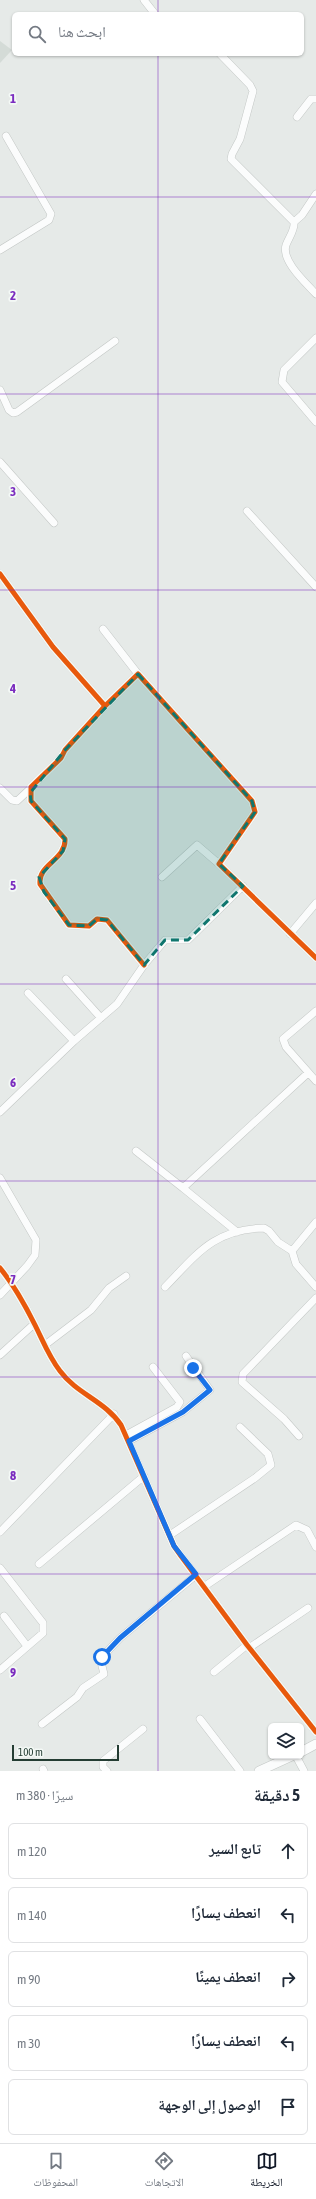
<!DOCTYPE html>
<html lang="ar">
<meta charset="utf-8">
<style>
body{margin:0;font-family:"Asap Condensed","Noto Naskh Arabic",sans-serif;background:#f2f2f3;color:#1f2937;direction:rtl}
.controls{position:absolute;right:12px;bottom:12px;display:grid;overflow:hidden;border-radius:6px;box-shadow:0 1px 3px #0004}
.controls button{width:36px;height:36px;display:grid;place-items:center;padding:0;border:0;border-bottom:1px solid #e0e1e3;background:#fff;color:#1f2937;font:20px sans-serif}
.scale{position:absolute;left:12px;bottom:10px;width:107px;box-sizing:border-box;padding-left:4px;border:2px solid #243d33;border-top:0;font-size:11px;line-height:14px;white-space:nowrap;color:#243d33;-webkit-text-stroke:3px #f4f9f6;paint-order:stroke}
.stop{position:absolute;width:12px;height:12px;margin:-9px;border:3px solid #1a73e8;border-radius:50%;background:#fff}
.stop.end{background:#1a73e8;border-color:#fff;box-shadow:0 1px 4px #0008}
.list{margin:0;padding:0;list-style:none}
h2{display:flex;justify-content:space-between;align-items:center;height:52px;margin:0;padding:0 16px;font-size:17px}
h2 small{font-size:13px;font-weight:400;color:#747a83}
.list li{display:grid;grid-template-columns:26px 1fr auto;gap:12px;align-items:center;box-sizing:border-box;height:56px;margin:0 8px 8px;padding:0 8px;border:1px solid #e0e1e3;border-radius:6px}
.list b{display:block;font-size:15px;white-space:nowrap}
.list em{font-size:13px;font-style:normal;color:#747a83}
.icon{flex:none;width:22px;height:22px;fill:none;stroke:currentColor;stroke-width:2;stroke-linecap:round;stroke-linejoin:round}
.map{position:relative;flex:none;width:316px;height:1771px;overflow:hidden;direction:ltr}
.search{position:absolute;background:#fff;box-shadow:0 1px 3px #0004;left:12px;right:12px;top:12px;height:44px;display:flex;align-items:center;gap:10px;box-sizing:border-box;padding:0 14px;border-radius:6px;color:#747a83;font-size:15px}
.sheet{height:372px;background:#fff}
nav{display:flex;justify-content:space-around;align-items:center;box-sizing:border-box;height:56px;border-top:1px solid #e0e1e3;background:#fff;font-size:11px;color:#747a83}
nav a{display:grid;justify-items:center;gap:2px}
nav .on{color:#111827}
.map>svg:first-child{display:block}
.built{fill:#d4dbd7}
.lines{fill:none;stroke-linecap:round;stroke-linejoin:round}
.minor-casing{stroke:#c3c7c5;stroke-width:8}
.tertiary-casing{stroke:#c3c7c5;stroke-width:10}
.minor{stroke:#fbfcfc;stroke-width:7}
.tertiary{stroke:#fbfcfc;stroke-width:9}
.cycleway-casing{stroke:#f4f9f6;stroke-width:8}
.cycleway{stroke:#e8590c;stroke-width:5}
.route{stroke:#1a73e8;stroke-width:5}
.marked{fill:#0f766e;fill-opacity:0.2;stroke:#0f766e;stroke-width:3;stroke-dasharray:8 5;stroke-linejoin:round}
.grid{fill:none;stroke:#7b2cbf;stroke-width:1;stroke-opacity:0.55}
.grid-label{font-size:13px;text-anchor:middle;font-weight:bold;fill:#7b2cbf;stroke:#f4f9f6;stroke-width:3.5;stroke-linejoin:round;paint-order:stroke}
</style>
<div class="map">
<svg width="316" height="1771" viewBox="0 0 316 1771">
<rect width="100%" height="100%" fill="#e6eae8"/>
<path class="built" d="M 0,41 L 12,50 L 0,63 Z"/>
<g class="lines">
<g class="minor-casing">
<path id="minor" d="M 144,0 L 155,14
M 220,54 L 250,85 L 253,91 L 240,139 L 232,154 L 231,159 L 294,222 C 295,230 289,237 286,245 C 281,261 306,283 316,294
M 297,117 L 311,99 L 316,99
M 294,222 L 302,215 L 316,194
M 0,250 L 49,220 L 51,214 L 6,136
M 316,338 L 284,370 L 282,382 L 316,422
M 0,390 L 9,410 L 13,413 L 17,412 L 115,341
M 0,462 L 54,523
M 247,511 L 316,587
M 0,574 L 53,647 L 105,706 L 138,674 L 252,801 L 255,812 L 219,864 L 316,958
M 103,629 L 138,674
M 105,706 L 65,750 L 61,758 L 31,787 L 31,801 L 65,839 C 66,860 38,864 40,884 L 69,925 L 89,926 L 97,919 L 107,920 L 144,965
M 0,788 L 12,800 L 17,801 L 31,788
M 162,877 L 197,845 L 219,864
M 290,934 L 316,903
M 66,979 L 101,1018
M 28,993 L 74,1041
M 316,1011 L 283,1039 L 286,1047 L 316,1081
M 0,1112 L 74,1041 L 117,1004 L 144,965 L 165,940 L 188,940 L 243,886
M 136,1151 L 183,1188
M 0,1178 L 36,1240 L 35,1255 L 27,1266 L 0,1295
M 237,1232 L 183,1188 L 308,1073
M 292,1251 L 296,1264 L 316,1287
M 0,1268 C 14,1285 25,1305 35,1325 C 43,1341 49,1357 60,1371 C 77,1394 105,1401 121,1425 L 174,1546 L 181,1556 L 247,1645 L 316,1732
M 165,1287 C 197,1254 214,1229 264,1228 L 269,1231 L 278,1242 L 292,1251 L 316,1222
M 45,1345 L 91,1310 L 109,1288 L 126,1276
M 0,1355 L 34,1324
M 126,1435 L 177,1407 L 180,1402 L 153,1367
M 299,1436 L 284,1419 L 242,1382 L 243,1374 L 316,1298
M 129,1441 L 183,1412 L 210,1390 L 186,1356
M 0,1532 L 114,1414
M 170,1535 L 255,1478 L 271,1465 L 268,1454 L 240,1427
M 39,1564 L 144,1476
M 0,1568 L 43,1623 L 43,1633 L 0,1670
M 205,1586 L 296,1525 L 307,1530 L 316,1547
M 4,1616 L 27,1646
M 249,1648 L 308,1608
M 214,1672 L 247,1645
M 200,1719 L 240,1771
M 42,1724 L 77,1697 L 83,1688 L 104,1674 L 101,1662 L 102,1657 L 120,1638 L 196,1575
M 296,1756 L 304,1771
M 43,1769 L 44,1771
M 107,1771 L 103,1767 L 103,1761 L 143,1729"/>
</g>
<g class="tertiary-casing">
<path id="tertiary" d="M 301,1752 L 316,1744
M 259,1771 L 292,1756"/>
</g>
<use href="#minor" class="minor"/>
<use href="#tertiary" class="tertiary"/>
<g class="cycleway-casing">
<path id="cycleway" d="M 0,574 L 53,647 L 105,706 L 138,674 L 252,801 L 255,812 L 219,864 L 316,958
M 105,706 L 65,750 L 61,758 L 31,787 L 31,801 L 65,839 C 66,860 38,864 40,884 L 69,925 L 89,926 L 97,919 L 107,920 L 144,965
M 0,1268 C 14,1285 25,1305 35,1325 C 43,1341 49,1357 60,1371 C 77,1394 105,1401 121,1425 L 174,1546 L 181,1556 L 247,1645 L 316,1732"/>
</g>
<use href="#cycleway" class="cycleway"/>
</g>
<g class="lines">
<path class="route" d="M 102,1657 L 120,1638 L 196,1574 L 174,1546 L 129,1441 L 183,1412 L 210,1390 L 193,1368"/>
</g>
<path class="marked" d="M 138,674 L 252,801 L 255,812 L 219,864 L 243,886 L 188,940 L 165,940 L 144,965 L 107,920 L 97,919 L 89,926 L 69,925 L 44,892 L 39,877 L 63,851 L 65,839 L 31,801 L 30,793 L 65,750 Z"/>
<path class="grid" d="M 158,0 L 158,14M 158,54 L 158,1771M 0,197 L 316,197M 0,394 L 316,394M 0,590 L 316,590M 0,787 L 316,787M 0,984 L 316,984M 0,1181 L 316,1181M 0,1377 L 316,1377M 0,1574 L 316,1574"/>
<g class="grid-label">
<text x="13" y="103">1</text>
<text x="13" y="300">2</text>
<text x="13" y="496">3</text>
<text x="13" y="693">4</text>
<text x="13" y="890">5</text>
<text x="13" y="1087">6</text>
<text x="13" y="1284">7</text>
<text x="13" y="1480">8</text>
<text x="13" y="1677">9</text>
</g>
</svg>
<div class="controls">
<button><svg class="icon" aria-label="layers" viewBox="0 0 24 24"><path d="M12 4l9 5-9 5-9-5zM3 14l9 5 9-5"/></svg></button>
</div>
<div class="scale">100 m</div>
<div class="stop" style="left:102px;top:1657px"></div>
<div class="stop end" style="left:193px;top:1368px"></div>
<div class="search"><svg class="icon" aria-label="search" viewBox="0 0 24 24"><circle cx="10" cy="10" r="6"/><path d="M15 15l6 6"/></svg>ابحث هنا</div>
</div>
<section class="sheet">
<h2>5 دقيقة<small>سيرًا · 380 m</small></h2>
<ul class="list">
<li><svg class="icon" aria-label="ahead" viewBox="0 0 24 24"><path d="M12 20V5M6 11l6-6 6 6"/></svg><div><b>تابع السير</b></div><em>120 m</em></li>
<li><svg class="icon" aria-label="left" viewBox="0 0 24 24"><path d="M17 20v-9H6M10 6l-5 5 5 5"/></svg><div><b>انعطف يسارًا</b></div><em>140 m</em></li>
<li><svg class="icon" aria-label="right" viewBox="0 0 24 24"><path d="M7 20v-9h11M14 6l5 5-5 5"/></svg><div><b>انعطف يمينًا</b></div><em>90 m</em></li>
<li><svg class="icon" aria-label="left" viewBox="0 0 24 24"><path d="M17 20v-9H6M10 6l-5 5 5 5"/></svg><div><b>انعطف يسارًا</b></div><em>30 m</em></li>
<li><svg class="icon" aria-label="arrive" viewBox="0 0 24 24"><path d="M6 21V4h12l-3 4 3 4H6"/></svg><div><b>الوصول إلى الوجهة</b></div></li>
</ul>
</section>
<nav>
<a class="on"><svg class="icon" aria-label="map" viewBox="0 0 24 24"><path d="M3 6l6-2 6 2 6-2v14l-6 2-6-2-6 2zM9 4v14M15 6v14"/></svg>الخريطة</a>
<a><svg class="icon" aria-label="directions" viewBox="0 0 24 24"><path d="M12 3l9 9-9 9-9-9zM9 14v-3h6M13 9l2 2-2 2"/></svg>الاتجاهات</a>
<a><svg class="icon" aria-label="saved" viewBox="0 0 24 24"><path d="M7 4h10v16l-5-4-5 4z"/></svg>المحفوظات</a>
</nav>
